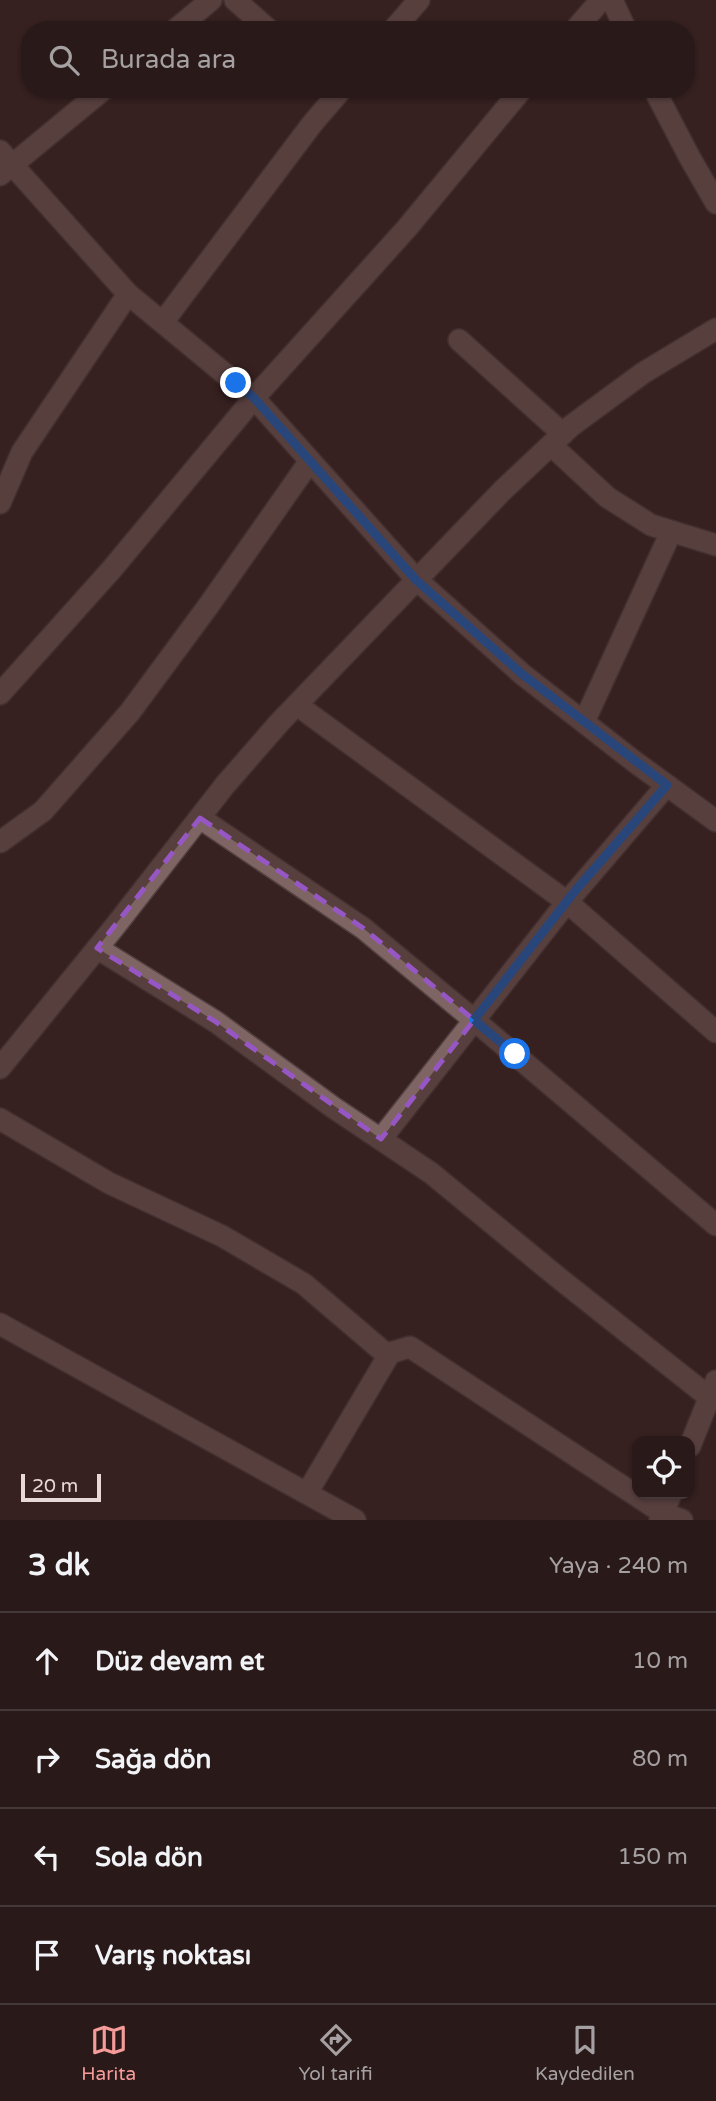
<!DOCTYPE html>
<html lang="tr">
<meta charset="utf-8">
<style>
body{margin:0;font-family:"Varela Round",sans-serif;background:#352626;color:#f1f3f6}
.controls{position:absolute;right:21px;bottom:21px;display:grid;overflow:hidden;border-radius:14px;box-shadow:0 2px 5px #0004}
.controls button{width:63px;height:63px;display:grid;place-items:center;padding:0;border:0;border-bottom:2px solid #453838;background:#291919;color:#f1f3f6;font:35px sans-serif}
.scale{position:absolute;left:21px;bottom:18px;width:80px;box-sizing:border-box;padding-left:7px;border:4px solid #e8d8d8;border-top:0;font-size:19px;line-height:24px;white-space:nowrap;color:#e8d8d8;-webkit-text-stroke:5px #372121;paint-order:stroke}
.stop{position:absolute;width:21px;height:21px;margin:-16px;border:5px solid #1a73e8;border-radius:50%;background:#fff}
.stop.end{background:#1a73e8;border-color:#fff;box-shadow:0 2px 7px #0008}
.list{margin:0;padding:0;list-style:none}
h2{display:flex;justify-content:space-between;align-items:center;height:91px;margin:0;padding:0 28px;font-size:30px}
h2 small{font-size:23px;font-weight:400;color:#a5a0a2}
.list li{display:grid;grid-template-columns:46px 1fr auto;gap:21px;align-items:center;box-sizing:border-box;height:98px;padding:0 28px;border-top:2px solid #453838}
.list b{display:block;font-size:26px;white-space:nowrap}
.list em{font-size:23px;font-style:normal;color:#a5a0a2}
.icon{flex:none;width:38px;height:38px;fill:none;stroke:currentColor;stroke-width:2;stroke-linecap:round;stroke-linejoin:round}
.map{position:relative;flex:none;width:716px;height:1520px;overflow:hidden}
.search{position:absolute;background:#291919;box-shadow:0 2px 5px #0004;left:21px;right:21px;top:21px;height:77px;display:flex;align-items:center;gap:18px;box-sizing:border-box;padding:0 24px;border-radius:28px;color:#a5a0a2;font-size:26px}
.sheet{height:483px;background:#291919}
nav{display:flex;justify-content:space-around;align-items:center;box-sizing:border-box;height:98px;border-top:2px solid #453838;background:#291919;font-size:19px;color:#a5a0a2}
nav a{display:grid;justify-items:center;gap:4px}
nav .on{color:#f59b9a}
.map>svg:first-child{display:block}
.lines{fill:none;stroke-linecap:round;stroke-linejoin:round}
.street-casing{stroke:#524040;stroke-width:24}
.street{stroke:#7e6463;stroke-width:21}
.route{stroke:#1a73e8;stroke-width:9}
.marked{fill:none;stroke:#9657c5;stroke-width:5;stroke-dasharray:14 9;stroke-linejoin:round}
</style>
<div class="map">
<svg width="716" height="1520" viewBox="0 0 716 1520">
<rect width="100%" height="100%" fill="#372121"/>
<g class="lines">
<g class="street-casing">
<path id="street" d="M 235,0 L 269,30
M 612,0 L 626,30
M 175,30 L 211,0
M 393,30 L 419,0
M 575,30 L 601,0
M 654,89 L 690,158 L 716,203
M 0,151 L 128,294 L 254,398 L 417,580 L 522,674 L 635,762 L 716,821
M 0,175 L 104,89
M 163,322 L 312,124 L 342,89
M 459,340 L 563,434
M 551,445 L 607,497 L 651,525 L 716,545
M 0,503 L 22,452 L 128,294
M 0,694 L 112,569 L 254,398 L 407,228 L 522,89
M 297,705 L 567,902 L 716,1032
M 584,722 L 671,532
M 200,818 L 363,928 L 474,1020 L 716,1225
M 0,842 L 43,811 L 130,712 L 209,605 L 310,461
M 97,948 L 216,1022 L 334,1108 L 431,1173 L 560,1279 L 709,1397
M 0,1068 L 116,925 L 225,785 L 279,723 L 502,491 L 571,426 L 643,373 L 716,329
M 0,1119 L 109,1183 L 222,1236 L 304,1284 L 386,1354 L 410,1347 L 663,1513 L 682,1520
M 381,1139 L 567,902 L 667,785
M 0,1324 L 355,1520
M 690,1446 L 716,1381
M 307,1493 L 390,1353
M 660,1520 L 671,1494"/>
</g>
<use href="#street" class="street"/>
</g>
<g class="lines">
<path class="route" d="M 236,383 L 254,398 L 416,580 L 522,674 L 667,785 L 575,891 L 474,1020 L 515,1054"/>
</g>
<path d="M0 0H716V1520H0ZM 200,818 L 363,928 L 474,1020 L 381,1139 L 216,1022 L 97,948 Z" fill="#372121" fill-opacity=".55" fill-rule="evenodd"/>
<path class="marked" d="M 200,818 L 363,928 L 474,1020 L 381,1139 L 216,1022 L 97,948 Z"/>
</svg>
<div class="controls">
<button><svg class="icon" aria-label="locate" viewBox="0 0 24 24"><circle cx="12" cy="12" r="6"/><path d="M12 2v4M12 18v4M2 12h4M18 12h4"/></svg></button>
</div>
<div class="scale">20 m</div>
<div class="stop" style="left:515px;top:1054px"></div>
<div class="stop end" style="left:236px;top:383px"></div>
<div class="search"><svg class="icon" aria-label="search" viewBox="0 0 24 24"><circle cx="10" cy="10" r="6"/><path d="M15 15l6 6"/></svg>Burada ara</div>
</div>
<section class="sheet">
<h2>3 dk<small>Yaya · 240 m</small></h2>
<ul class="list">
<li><svg class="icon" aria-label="ahead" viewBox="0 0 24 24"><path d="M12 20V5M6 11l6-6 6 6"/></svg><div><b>Düz devam et</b></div><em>10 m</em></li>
<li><svg class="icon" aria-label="right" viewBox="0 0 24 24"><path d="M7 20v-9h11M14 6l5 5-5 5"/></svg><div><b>Sağa dön</b></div><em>80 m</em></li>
<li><svg class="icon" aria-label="left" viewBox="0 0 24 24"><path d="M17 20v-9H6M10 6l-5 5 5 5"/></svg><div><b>Sola dön</b></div><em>150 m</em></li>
<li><svg class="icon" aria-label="arrive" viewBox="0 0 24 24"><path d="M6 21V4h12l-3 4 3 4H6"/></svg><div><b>Varış noktası</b></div></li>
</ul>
</section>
<nav>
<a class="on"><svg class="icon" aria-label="map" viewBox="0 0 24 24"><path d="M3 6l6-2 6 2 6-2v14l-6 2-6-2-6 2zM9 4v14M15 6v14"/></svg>Harita</a>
<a><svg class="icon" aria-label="directions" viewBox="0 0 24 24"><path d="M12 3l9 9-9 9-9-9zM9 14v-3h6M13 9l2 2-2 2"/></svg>Yol tarifi</a>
<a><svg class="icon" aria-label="saved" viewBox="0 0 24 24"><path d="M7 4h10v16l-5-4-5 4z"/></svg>Kaydedilen</a>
</nav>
